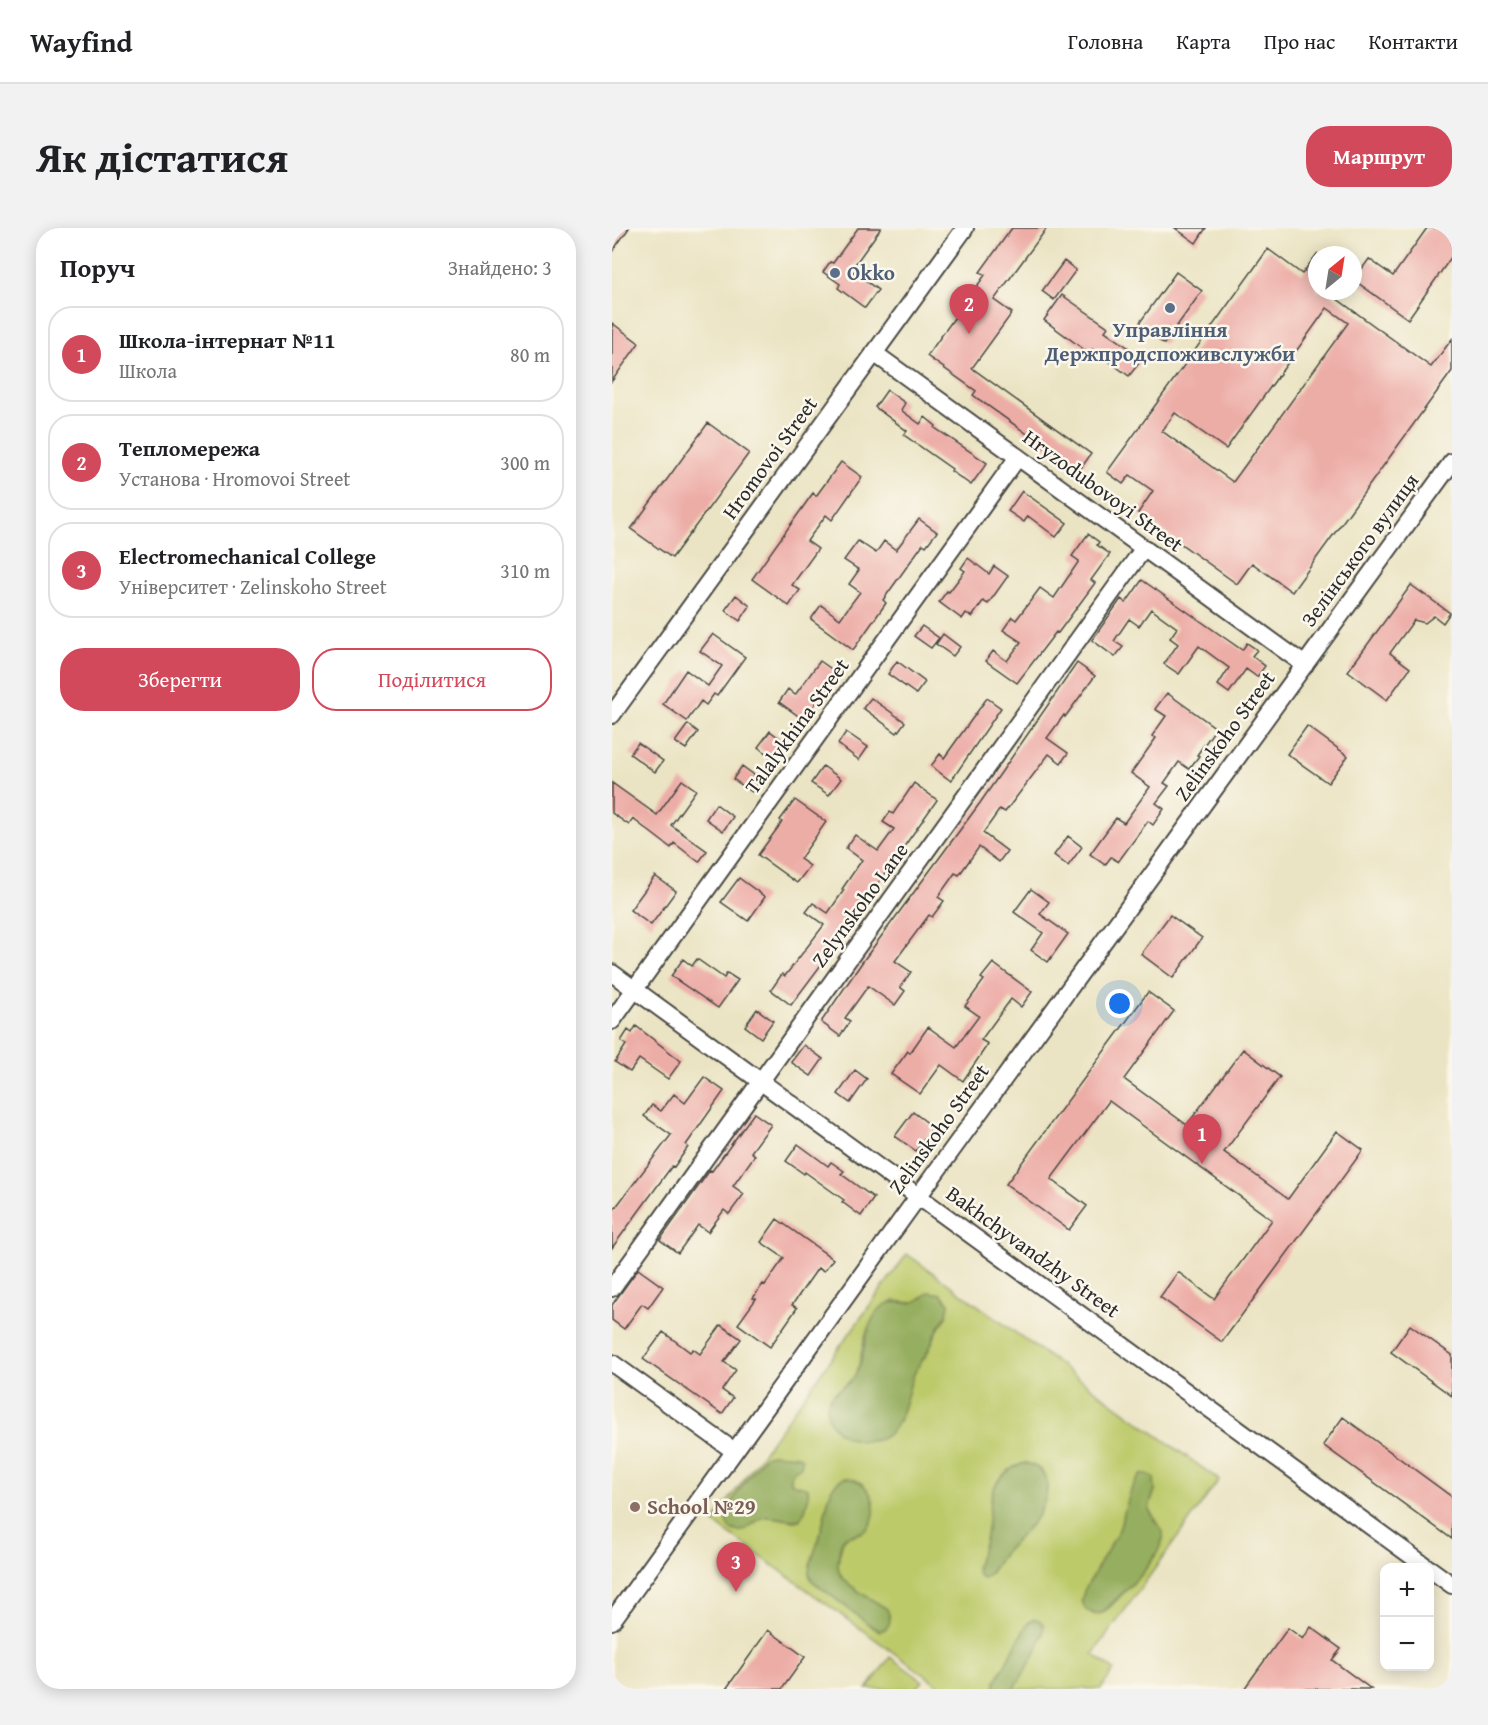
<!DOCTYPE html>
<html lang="uk">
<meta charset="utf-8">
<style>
body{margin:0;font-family:"Gentium Book Plus",serif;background:#f2f2f2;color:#202124}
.controls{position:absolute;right:18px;bottom:18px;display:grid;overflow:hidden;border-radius:12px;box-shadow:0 3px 15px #0003}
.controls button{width:54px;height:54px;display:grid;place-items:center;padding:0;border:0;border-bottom:2px solid #e0e0e0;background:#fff;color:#202124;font:30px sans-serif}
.compass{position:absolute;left:696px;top:18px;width:54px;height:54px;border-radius:50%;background:#fff;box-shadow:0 3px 15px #0003;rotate:30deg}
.you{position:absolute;left:508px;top:776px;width:21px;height:21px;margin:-15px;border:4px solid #fff;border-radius:50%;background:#1a73e8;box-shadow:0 0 0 9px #1a73e833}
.badge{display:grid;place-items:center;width:39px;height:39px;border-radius:50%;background:#d1495b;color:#fff;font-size:20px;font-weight:700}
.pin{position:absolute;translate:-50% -50px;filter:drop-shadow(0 2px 3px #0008)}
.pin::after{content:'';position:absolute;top:32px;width:21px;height:18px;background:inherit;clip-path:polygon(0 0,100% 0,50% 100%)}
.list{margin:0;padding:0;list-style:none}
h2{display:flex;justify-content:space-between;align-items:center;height:78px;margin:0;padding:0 24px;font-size:26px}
h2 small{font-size:20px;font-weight:400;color:#757577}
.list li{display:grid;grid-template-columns:39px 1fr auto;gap:18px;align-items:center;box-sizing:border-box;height:96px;margin:0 12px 12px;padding:0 12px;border:2px solid #e0e0e0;border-radius:24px}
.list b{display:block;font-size:22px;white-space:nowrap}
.list p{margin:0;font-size:20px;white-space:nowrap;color:#757577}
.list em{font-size:20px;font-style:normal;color:#757577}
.actions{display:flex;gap:12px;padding:18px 24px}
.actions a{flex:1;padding:14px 0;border:2px solid #d1495b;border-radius:24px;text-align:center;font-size:21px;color:#d1495b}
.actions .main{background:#d1495b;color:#fff}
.map{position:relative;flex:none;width:840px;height:1461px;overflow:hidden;border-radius:24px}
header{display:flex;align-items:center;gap:36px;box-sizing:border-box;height:84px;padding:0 30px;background:#fff;border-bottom:2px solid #e0e0e0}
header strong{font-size:28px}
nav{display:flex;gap:33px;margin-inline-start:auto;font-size:21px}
.intro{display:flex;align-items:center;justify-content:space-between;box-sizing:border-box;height:144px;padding:0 36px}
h1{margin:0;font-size:42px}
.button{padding:15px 27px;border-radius:24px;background:#d1495b;color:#fff;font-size:21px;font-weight:700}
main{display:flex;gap:36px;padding:0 36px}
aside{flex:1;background:#fff;border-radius:24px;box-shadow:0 3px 15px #0003}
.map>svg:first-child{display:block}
.green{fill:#bdca6b;stroke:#747a4b;stroke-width:1.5;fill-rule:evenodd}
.forest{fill:#96ae5f;stroke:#606c45;stroke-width:1.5}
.building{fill:#edada7;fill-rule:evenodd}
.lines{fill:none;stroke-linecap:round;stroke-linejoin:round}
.minor-casing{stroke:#484742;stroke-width:20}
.minor{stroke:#fff;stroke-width:16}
.service-dot{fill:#5c6f8a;stroke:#fbf7ec;stroke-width:2}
.education-dot{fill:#8d6e63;stroke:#fbf7ec;stroke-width:2}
.labels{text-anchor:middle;stroke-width:5;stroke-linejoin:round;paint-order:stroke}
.service-label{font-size:21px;font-weight:bold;fill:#4e5e75;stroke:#fbf7ec;text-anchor:start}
.street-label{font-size:21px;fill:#2b2b2b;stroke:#fbf7ec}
.education-label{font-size:21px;font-weight:bold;fill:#785e54;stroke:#fbf7ec;text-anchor:start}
</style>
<header>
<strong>Wayfind</strong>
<nav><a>Головна</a><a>Карта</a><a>Про нас</a><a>Контакти</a></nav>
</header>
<div class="intro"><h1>Як дістатися</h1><a class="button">Маршрут</a></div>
<main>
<aside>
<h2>Поруч<small>Знайдено: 3</small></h2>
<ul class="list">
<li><span class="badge">1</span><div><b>Школа-інтернат №11</b><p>Школа</p></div><em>80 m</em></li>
<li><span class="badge">2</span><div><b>Тепломережа</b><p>Установа · Hromovoi Street</p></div><em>300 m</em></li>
<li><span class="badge">3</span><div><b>Electromechanical College</b><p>Університет · Zelinskoho Street</p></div><em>310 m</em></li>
</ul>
<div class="actions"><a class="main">Зберегти</a><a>Поділитися</a></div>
</aside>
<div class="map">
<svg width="840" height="1461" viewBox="0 0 840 1461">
<rect width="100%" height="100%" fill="#fbf7ec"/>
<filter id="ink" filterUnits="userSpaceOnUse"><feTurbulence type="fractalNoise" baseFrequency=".0167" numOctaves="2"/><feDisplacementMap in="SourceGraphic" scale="12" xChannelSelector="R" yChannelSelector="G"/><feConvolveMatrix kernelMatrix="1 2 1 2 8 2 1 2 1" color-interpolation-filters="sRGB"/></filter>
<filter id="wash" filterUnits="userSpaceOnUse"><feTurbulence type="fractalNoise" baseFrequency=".008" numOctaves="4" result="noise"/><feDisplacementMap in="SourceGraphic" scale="24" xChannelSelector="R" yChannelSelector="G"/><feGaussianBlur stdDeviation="1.35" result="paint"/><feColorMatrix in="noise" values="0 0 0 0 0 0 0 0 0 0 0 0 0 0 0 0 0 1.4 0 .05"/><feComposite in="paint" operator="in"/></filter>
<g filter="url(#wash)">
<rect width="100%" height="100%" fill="#ebe4c4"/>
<path class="green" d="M 295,1026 L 607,1252 L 481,1426 L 502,1442 L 489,1461 L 402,1461 L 423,1425 L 431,1406 L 422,1391 L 416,1395 L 383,1454 L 383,1461 L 332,1461 L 101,1294 ZM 317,1065 L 336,1088 L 327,1099 L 314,1127 L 304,1141 L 297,1157 L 287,1194 L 222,1165 C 257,1145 243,1130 256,1101 C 260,1091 274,1081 282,1073 L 301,1075 ZM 151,1230 L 189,1238 C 182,1243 178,1245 179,1254 C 184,1258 190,1257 196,1260 C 197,1271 194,1284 187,1292 L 181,1293 L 157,1288 L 150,1290 L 119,1276 ZM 413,1235 C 422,1237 431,1241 434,1251 C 441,1284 406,1306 389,1329 C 384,1335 380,1342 376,1348 L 364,1341 L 374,1311 L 381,1264 L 402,1239 ZM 543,1262 L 538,1276 L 537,1282 L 547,1297 L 551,1311 L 545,1325 L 530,1346 L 498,1379 L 490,1385 L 482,1386 L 499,1318 L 507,1302 ZM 217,1269 L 244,1307 C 234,1309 230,1310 229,1321 C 227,1328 225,1337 227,1344 C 231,1357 263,1373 275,1381 L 262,1400 L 199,1352 L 197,1345 L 208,1308 Z
M 278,1429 L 311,1453 L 304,1461 L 255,1461 Z"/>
<path class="forest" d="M 317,1064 L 329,1066 L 337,1075 C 335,1092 333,1087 327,1100 C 322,1108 320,1117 315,1125 C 311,1132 306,1137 303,1144 C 292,1167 292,1211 259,1213 C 251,1214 245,1213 237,1210 C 226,1206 216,1195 215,1183 C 213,1163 236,1161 244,1146 C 255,1125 250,1101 267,1082 C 279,1068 290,1078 302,1074 C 307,1073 313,1067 317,1064 Z
M 161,1226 L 187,1228 L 190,1231 L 189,1238 C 182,1242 178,1245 179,1254 C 184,1258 190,1257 196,1260 C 197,1271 194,1284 187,1292 C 176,1293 165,1288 154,1289 C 143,1290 136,1305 125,1303 C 93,1299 143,1241 151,1230 L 155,1227 Z
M 413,1235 C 441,1241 438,1266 426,1287 C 417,1301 403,1313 391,1326 C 385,1333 380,1347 371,1350 L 366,1347 C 362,1336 371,1323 373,1312 C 378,1293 375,1269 386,1253 C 393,1243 402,1239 413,1235 Z
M 536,1246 L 542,1250 L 543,1262 L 538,1276 L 537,1282 L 551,1304 L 551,1311 L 545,1325 L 530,1346 L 490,1385 L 482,1386 L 474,1382 L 470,1373 L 472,1363 L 507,1302 L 520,1259 L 529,1247 Z
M 232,1250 C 255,1249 270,1277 258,1297 C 252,1309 236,1304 231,1312 C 227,1319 225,1337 227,1344 C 232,1357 263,1373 275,1381 C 280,1391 279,1401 267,1403 L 262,1400 L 199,1352 L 197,1345 L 198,1337 L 208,1308 L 217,1269 L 220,1260 L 226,1253 Z
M 422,1391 L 427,1392 L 432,1397 C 429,1421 414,1441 402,1461 L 383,1461 L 383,1455 L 416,1395 Z"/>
<g id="blocks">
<path class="building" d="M 0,0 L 17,0 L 0,24 Z
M 246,0 L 269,0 L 239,42 L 266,62 L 253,80 L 226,60 L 228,56 L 211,44 L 218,34 L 221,35 Z
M 400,0 L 435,0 L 382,72 L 400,85 L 360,140 L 479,226 L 467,243 L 361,167 L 364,163 L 315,128 L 373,47 L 368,44 Z
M 563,0 L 594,0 L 584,15 Z
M 815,0 L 840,0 L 840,28 L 796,91 L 742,52 L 757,31 L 781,48 Z
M 656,21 L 690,46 L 705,26 L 705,63 L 714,63 L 819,139 L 840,111 L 840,143 L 680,364 L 640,335 L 625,356 L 526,285 L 541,263 L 518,247 L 511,256 L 495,244 ZM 715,80 L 736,95 L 621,254 L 550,203 L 563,185 L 614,221 Z
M 452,33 L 464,42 L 442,72 L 430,63 Z
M 564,44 L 590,63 L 552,116 L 526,97 Z
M 450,67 L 496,99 L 493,103 L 531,130 L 517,148 L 480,121 L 477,125 L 432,92 Z
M 0,95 L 27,115 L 0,153 Z
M 275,162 L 293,175 L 289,182 L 308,196 L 313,189 L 324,198 L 323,200 L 375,235 L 359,257 L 339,243 L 340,241 L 292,207 L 295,203 L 263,179 Z
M 96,195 L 137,225 L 60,330 L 19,301 Z
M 229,234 L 250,249 L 220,292 L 214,287 L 195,313 L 206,321 L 180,357 L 188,362 L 177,378 L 140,351 L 201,265 L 204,268 Z
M 410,263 L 455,295 L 444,309 L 416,288 L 412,294 L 396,283 Z
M 307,291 L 325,304 L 314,318 L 311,316 L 271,372 L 274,375 L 241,422 L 199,391 L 209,377 L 228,391 L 248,364 L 237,356 L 247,342 L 232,332 L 246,313 L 264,325 L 272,313 L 284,322 Z
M 476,306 L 487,314 L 485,317 L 498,326 L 479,352 L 483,355 L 446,405 L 444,404 L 405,455 L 374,433 L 381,423 L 395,433 L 409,414 L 391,402 L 400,389 L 404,392 L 428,360 L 442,370 L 467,333 L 460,328 Z
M 356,330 L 377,346 L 382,338 L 396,348 L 376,376 L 371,373 L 360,389 L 354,385 L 350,391 L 327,374 L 335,363 L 337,364 L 353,343 L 349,340 Z
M 530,352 L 630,422 L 635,415 L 645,422 L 640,428 L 653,438 L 645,449 L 634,441 L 617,465 L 606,457 L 617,440 L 587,418 L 567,446 L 552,436 L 566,416 L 558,410 L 565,400 L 539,381 L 527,398 L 517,391 L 502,413 L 511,419 L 503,429 L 480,412 L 509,371 L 514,375 Z
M 799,357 L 838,385 L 831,395 L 822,388 L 813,395 L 802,392 L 778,425 L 798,440 L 775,472 L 736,443 Z
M 124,367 L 138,378 L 128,393 L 113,382 Z
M 310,398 L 327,410 L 319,420 L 302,408 Z
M 101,406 L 133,429 L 105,468 L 102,466 L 94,477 L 89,473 L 75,493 L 51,476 L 74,442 L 96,458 L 110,438 L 88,423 Z
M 331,406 L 348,419 L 341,428 L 324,416 Z
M 208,433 L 225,445 L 192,492 L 167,474 L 176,461 L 183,467 Z
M 285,433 L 313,454 L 304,466 L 276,446 Z
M 465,435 L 483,448 L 453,489 L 452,487 L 435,510 L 456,525 L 449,535 L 437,526 L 393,584 L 388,581 L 371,605 L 395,623 L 387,634 L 367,619 L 347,647 L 343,645 L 326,669 L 332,673 L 320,689 L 317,687 L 283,733 L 299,744 L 288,759 L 293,763 L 283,777 L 256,758 L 233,790 L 238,793 L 228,808 L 209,794 L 251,733 L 368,575 Z
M 555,465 L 604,500 L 585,527 L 587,528 L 577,541 L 567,534 L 552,555 L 557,558 L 544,575 L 552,581 L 541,597 L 536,593 L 506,634 L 499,629 L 493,637 L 478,626 L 504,590 L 512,595 L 538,559 L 519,545 L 544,510 L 540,508 L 554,488 L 543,481 Z
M 259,470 L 293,494 L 285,505 L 251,480 Z
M 375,470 L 389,480 L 339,553 L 319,538 L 328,526 L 332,530 Z
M 76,496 L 86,504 L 74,521 L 63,514 Z
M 695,498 L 736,528 L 716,555 L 675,526 Z
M 158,503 L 171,513 L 159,529 L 146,519 Z
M 234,504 L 256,519 L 247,532 L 226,516 Z
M 26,515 L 51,533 L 43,544 L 18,526 Z
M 130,538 L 149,552 L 140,564 L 121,551 Z
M 211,538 L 229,551 L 217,567 L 199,555 Z
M 70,552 L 84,562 L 59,597 L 95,623 L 87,634 L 62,615 L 59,620 L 21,591 L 17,597 L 0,585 L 0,555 L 45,587 Z
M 302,555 L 325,572 L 243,688 L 241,687 L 212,728 L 215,729 L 179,777 L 159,762 L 170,746 L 173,748 L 212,697 L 194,684 L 201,675 L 216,685 L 232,662 L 230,661 L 250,632 L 234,620 L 243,607 L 266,623 L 282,601 L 271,594 L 278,584 L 281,586 Z
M 183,572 L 214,594 L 188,631 L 198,638 L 185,655 L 146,627 L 170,594 L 168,592 Z
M 104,576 L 121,589 L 111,603 L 94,591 Z
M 456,608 L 470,619 L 456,638 L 442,627 Z
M 43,648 L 64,663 L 39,697 L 18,682 Z
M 127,650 L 153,669 L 136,693 L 109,674 Z
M 419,661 L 437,674 L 428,686 L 456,706 L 436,734 L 419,722 L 431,705 L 402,684 Z
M 558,687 L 590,710 L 561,750 L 529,726 Z
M 71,731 L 80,738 L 85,731 L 112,750 L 115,745 L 126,752 L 106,780 L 59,748 Z
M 381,735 L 420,764 L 409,779 L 399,771 L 369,812 L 376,816 L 351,853 L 329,837 L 308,866 L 279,846 L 296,823 L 298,825 L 316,799 L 344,819 L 367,788 L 353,778 L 372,752 L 369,750 Z
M 536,764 L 562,783 L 512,851 L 575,897 L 631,821 L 668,849 L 612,924 L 676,971 L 725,903 L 751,922 L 610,1114 L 548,1069 L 566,1044 L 602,1071 L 660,992 L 497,873 L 439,951 L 475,978 L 457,1002 L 394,956 Z
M 145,781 L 161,793 L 149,810 L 133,798 Z
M 24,798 L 69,833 L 56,851 L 27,831 L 18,844 L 3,834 L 14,817 L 9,813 L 16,802 L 20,805 Z
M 192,817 L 211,831 L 199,848 L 179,834 Z
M 243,842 L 255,851 L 238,875 L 226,866 Z
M 92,849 L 112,863 L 74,917 L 76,919 L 62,939 L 60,938 L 0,1020 L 0,984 L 59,907 L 32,888 L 40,877 L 49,883 L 62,866 L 73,875 Z
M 301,884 L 321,899 L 304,923 L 283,908 Z
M 142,885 L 159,897 L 139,924 L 143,927 L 121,958 L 132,966 L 117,986 L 112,982 L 96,1004 L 86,997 L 66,1025 L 48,1012 L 98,942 L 100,943 Z
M 186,916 L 216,938 L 219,934 L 232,943 L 229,946 L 262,970 L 249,988 L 230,974 L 232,972 L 193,944 L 192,946 L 174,933 Z
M 165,991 L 221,1031 L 212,1043 L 206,1040 L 180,1077 L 185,1080 L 158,1119 L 126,1096 L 144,1071 L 141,1070 L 151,1056 L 153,1057 L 172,1030 L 149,1014 Z
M 26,1041 L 51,1059 L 36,1080 L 30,1076 L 12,1101 L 0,1092 L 0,1077 Z
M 109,1097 L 129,1111 L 112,1134 L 124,1142 L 110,1162 L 121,1170 L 110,1186 L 31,1131 L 51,1104 L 78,1124 L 81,1121 L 88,1126 Z
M 798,1097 L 840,1127 L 840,1168 L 779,1124 Z
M 731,1189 L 840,1269 L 840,1311 L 711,1217 Z
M 699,1399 L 729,1421 L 720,1432 L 759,1461 L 632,1461 L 676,1400 L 691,1411 Z
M 156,1402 L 193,1429 L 170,1461 L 114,1461 Z"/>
</g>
</g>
<g filter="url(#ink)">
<use href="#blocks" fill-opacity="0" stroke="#484742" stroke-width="1.5"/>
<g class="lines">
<g class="minor-casing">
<path id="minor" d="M 262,125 L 693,437
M 0,487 L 353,0
M 0,745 L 816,1340
M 0,793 L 406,229
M 0,1060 L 532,320
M 0,1135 L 122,1223
M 818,1341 L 840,1357
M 0,1393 L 316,955 L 840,234"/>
</g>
<use href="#minor" class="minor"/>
</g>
</g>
<g class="service-dot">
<circle cx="223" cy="45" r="6"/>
<circle cx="558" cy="80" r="6"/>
</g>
<circle class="education-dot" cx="23" cy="1279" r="6"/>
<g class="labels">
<g class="service-label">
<text x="235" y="52">Okko</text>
<text x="558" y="109" text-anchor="middle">Управління<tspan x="558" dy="24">Держпродспоживслужби</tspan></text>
</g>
<g class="street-label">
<text transform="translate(158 230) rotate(-54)" y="7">Hromovoi Street</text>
<text transform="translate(491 263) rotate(36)" y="7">Hryzodubovoyi Street</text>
<text transform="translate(748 322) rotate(-54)" y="7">Зелінського вулиця</text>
<text transform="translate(185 498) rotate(-54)" y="7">Talalykhina Street</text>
<text transform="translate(613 508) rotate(-54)" y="7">Zelinskoho Street</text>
<text transform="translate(248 677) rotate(-54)" y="7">Zelynskoho Lane</text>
<text transform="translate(327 901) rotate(-54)" y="7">Zelinskoho Street</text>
<text transform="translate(421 1024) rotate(36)" y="7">Bakhchyvandzhy Street</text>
</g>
<g class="education-label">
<text x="35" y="1286">School №29</text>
</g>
</g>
</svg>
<div class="controls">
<button>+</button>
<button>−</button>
</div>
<svg class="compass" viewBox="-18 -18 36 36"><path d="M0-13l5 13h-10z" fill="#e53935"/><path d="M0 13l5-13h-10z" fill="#757577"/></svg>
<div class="you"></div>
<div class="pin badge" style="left:590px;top:936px">1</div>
<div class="pin badge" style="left:357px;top:106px">2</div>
<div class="pin badge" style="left:124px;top:1364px">3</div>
</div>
</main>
